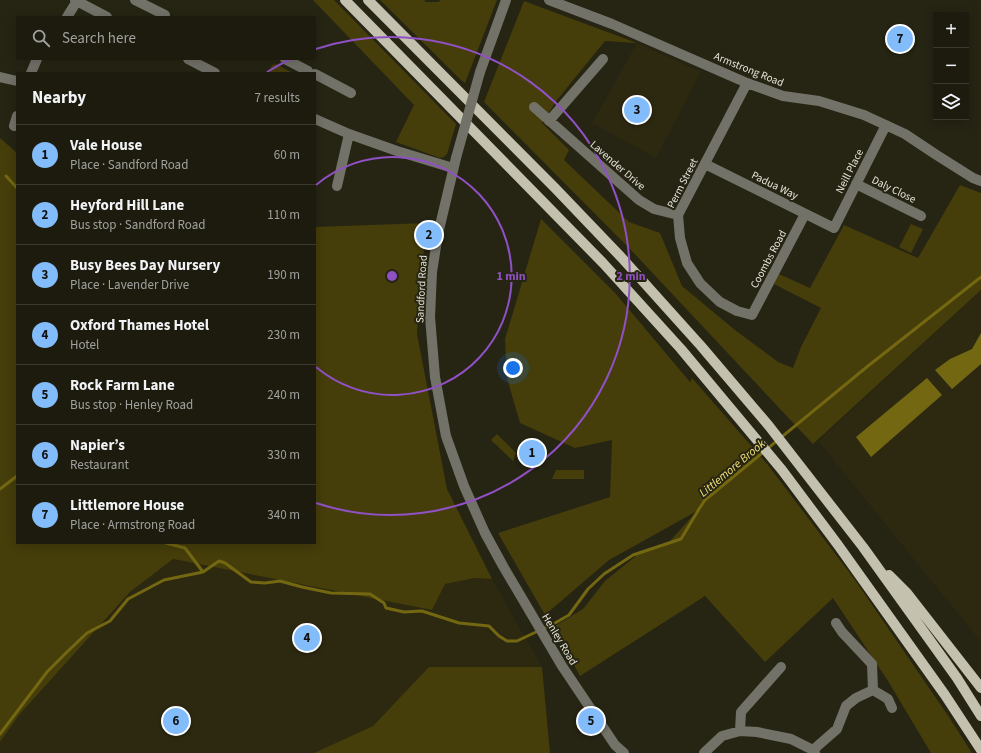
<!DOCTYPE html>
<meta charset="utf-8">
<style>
body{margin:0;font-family:"Source Sans 3",sans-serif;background:#29281c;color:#f1f3f6}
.controls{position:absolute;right:12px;top:12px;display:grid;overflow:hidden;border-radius:0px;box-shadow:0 2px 10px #0003}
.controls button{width:36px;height:36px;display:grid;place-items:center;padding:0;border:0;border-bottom:1px solid #3a392e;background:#1c1b0e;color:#f1f3f6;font:20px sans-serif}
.you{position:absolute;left:513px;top:368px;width:14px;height:14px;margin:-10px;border:3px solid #fff;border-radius:50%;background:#1a73e8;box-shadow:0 0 0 6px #1a73e833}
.badge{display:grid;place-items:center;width:26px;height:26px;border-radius:50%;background:#82bcfa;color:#111;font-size:13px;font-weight:700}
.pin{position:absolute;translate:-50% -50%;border:2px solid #fff;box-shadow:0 1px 4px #0006}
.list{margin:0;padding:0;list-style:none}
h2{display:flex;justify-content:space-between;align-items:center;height:52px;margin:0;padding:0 16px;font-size:17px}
h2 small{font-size:13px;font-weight:400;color:#a0a19e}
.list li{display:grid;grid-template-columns:26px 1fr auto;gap:12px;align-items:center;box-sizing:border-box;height:60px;padding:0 16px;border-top:1px solid #3a392e}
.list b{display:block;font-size:15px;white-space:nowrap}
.list p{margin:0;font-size:13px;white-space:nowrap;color:#a0a19e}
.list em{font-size:13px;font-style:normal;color:#a0a19e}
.icon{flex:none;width:22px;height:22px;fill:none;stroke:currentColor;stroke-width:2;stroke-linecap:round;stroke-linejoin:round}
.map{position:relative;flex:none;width:981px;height:753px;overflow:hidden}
.search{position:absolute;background:#1c1b0e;box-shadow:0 2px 10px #0003;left:16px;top:16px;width:300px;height:44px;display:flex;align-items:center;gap:10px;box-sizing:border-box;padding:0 14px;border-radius:0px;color:#a0a19e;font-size:15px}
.panel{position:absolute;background:#1c1b0e;box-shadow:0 2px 10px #0003;left:16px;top:72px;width:300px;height:472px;border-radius:0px}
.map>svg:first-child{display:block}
.built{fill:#2d2911}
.green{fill:#453d0a}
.water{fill:#736711}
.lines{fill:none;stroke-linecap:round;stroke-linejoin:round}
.stream{stroke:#736711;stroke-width:3}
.minor{stroke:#737269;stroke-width:10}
.major{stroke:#c4c1af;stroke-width:10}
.minor-bridge{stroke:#737269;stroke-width:10}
.ring{fill:none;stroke:#9051c4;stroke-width:2}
.labels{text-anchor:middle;stroke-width:4;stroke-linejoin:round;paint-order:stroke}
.street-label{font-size:11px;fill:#e5e4d9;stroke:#262413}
.water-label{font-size:12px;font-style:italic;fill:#f1e175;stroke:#262413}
.centre{fill:#9051c4;stroke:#262413;stroke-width:2}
.ring-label{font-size:12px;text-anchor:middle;font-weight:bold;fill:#9051c4;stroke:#262413;stroke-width:4;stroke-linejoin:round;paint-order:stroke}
</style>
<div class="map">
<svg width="981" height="753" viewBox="0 0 981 753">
<rect width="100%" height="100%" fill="#262413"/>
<path class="built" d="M 637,43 L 701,72 L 656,158 L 592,123 Z
M 981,290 L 981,642 L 818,441 Z
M 173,559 L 432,610 L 445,584 L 475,578 L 492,579 L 542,667 L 429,668 L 373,726 L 314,753 L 0,753 L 0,742 L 19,715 L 130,592 Z"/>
<path class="green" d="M 313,0 L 334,0 L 456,124 L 447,154 L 444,157 L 440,158 L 396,142 L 414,105 Z
M 380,0 L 424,0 L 426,2 L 438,2 L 441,0 L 497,0 L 465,83 L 461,80 Z
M 524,1 L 637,43 L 605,41 L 557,100 L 542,123 L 569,150 L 564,160 L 629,222 L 660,233 L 682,286 L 735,330 L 778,362 L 793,368 L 801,347 L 821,308 L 774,284 L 779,274 L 810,288 L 844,225 L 918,258 L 960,185 L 981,193 L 981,290 L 813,444 L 630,249 L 484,102 Z
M 276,64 L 291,72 L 292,73 L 268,73 L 272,65 Z
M 0,138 L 17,153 L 17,543 L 315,543 L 315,227 L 426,223 L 417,334 L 447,489 L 492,579 L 475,578 L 445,584 L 432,610 L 173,559 L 130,592 L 19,715 L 0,742 Z
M 541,219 L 616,294 L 690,382 L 692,378 L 768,465 L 855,580 L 949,717 L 972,753 L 931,753 L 888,681 L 833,598 L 765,662 L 705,596 L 580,676 L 553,627 L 583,609 L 605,581 L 637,555 L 670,541 L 697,511 L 654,535 L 609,560 L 545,615 L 498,533 L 610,497 L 612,440 L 575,448 L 520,423 L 507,378 L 505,339 Z
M 911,224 L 923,229 L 911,253 L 899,247 Z
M 497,434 L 516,453 L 513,461 L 491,440 Z
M 556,470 L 584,470 L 584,479 L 552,479 Z
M 429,667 L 542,667 L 550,753 L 314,753 L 373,726 Z"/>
<path class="water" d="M 981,333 L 981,364 L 952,389 L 935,370 L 950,359 L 972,349 Z
M 927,378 L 942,395 L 871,457 L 856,437 Z"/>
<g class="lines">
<path class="stream" d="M 6,176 L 17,188
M 0,489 L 17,476
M 166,543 L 185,548 L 203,572 L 219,561 L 225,563 L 251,582 L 265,583 L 280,581 L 302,587 L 331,593 L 370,594 L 384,603 L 386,608 L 404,612 L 422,611 L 459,623 L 489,626 L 499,636 L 507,641 L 517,641 L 555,623 L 569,615 L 588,589 L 604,574 L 633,555 L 681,539 L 699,509 L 705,500 L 868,366 L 981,277
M 0,734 L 47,672 L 68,651 L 87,633 L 110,621 L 128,599 L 164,580 L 203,572"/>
<path class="minor" d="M 75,0 L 107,17
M 135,0 L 165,15 L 165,17
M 549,0 L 612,24 L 747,83 L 783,96 L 819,101 L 864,115 L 905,134 L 935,154 L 973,178 L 981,181
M 67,17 L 77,1
M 188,59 L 215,73
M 285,59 L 308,71 L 307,73
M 480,72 L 506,0
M 31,73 L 37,59
M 315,74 L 351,93
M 0,77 L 17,81
M 747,83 L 678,215 L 680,238 L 687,263 L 700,283 L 720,302 L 737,311 L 752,315 L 805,214
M 534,107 L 639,200 L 654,209 L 678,215
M 315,119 L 349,134 L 397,151 L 453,168
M 549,121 L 603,59
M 14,126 L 17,116
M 456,158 L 438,234 L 432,272 L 430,317 L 435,377 L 446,436 L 464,486 L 485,533 L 503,566 L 562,666 L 615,745 L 624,753
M 705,164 L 834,228 L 886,125
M 856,184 L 921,216
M 337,186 L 349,134
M 873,690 L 888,699 L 892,708
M 740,731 L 741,712 L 781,667
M 813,750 L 837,729 L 846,706 L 856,698 L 873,690 L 872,664 L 842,632 L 836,623
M 704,753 L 722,736 L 740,731 L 757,732 L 791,739 L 813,750 L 815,753"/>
<path class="major" d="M 345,0 L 603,263 L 681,349 L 782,470 L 838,545 L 945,695 L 981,750
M 368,0 L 555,188 L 621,257 L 701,346 L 769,426 L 863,547 L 957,678 L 981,716
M 889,575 L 907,593 L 981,688"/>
<path class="minor-bridge" d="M 456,158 L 480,72"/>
</g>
<g class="ring">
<path d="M316 185A119 119 0 1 1 316 367"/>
<path d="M267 72A239 239 0 0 1 291 59M316 49A239 239 0 1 1 316 503"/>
</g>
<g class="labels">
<g class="street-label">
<text transform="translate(749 69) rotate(22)" y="4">Armstrong Road</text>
<text transform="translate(618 165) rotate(41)" y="4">Lavender Drive</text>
<text transform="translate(849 171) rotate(-63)" y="4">Neill Place</text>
<text transform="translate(682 183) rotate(-63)" y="4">Perm Street</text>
<text transform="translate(775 185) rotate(26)" y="4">Padua Way</text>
<text transform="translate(894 189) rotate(26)" y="4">Daly Close</text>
<text transform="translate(768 259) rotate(-62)" y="4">Coombs Road</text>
<text transform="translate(421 289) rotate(-87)" y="4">Sandford Road</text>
<text transform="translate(560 639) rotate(59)" y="4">Henley Road</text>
</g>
<g class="water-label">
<text transform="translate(732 468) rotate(-40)" y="4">Littlemore Brook</text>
</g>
</g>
<circle cx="392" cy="276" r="6" class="centre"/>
<g class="ring-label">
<text x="511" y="280">1 min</text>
<text x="631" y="280">2 min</text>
</g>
</svg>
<div class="controls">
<button>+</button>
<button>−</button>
<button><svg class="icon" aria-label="layers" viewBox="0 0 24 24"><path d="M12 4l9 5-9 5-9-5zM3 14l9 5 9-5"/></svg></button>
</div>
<div class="you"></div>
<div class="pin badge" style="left:532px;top:453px">1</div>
<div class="pin badge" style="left:429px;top:235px">2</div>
<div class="pin badge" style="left:637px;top:110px">3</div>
<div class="pin badge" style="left:307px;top:638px">4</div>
<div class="pin badge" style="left:591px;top:721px">5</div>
<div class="pin badge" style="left:176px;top:721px">6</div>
<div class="pin badge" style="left:900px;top:39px">7</div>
<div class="search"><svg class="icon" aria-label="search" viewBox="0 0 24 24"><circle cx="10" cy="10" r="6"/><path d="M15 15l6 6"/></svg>Search here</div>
<section class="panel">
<h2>Nearby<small>7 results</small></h2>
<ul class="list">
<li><span class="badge">1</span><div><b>Vale House</b><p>Place · Sandford Road</p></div><em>60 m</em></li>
<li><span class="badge">2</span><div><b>Heyford Hill Lane</b><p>Bus stop · Sandford Road</p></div><em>110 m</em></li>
<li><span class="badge">3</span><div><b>Busy Bees Day Nursery</b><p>Place · Lavender Drive</p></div><em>190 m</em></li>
<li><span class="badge">4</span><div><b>Oxford Thames Hotel</b><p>Hotel</p></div><em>230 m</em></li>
<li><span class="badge">5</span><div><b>Rock Farm Lane</b><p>Bus stop · Henley Road</p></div><em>240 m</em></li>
<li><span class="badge">6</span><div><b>Napier’s</b><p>Restaurant</p></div><em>330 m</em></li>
<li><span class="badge">7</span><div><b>Littlemore House</b><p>Place · Armstrong Road</p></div><em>340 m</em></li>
</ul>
</section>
</div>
